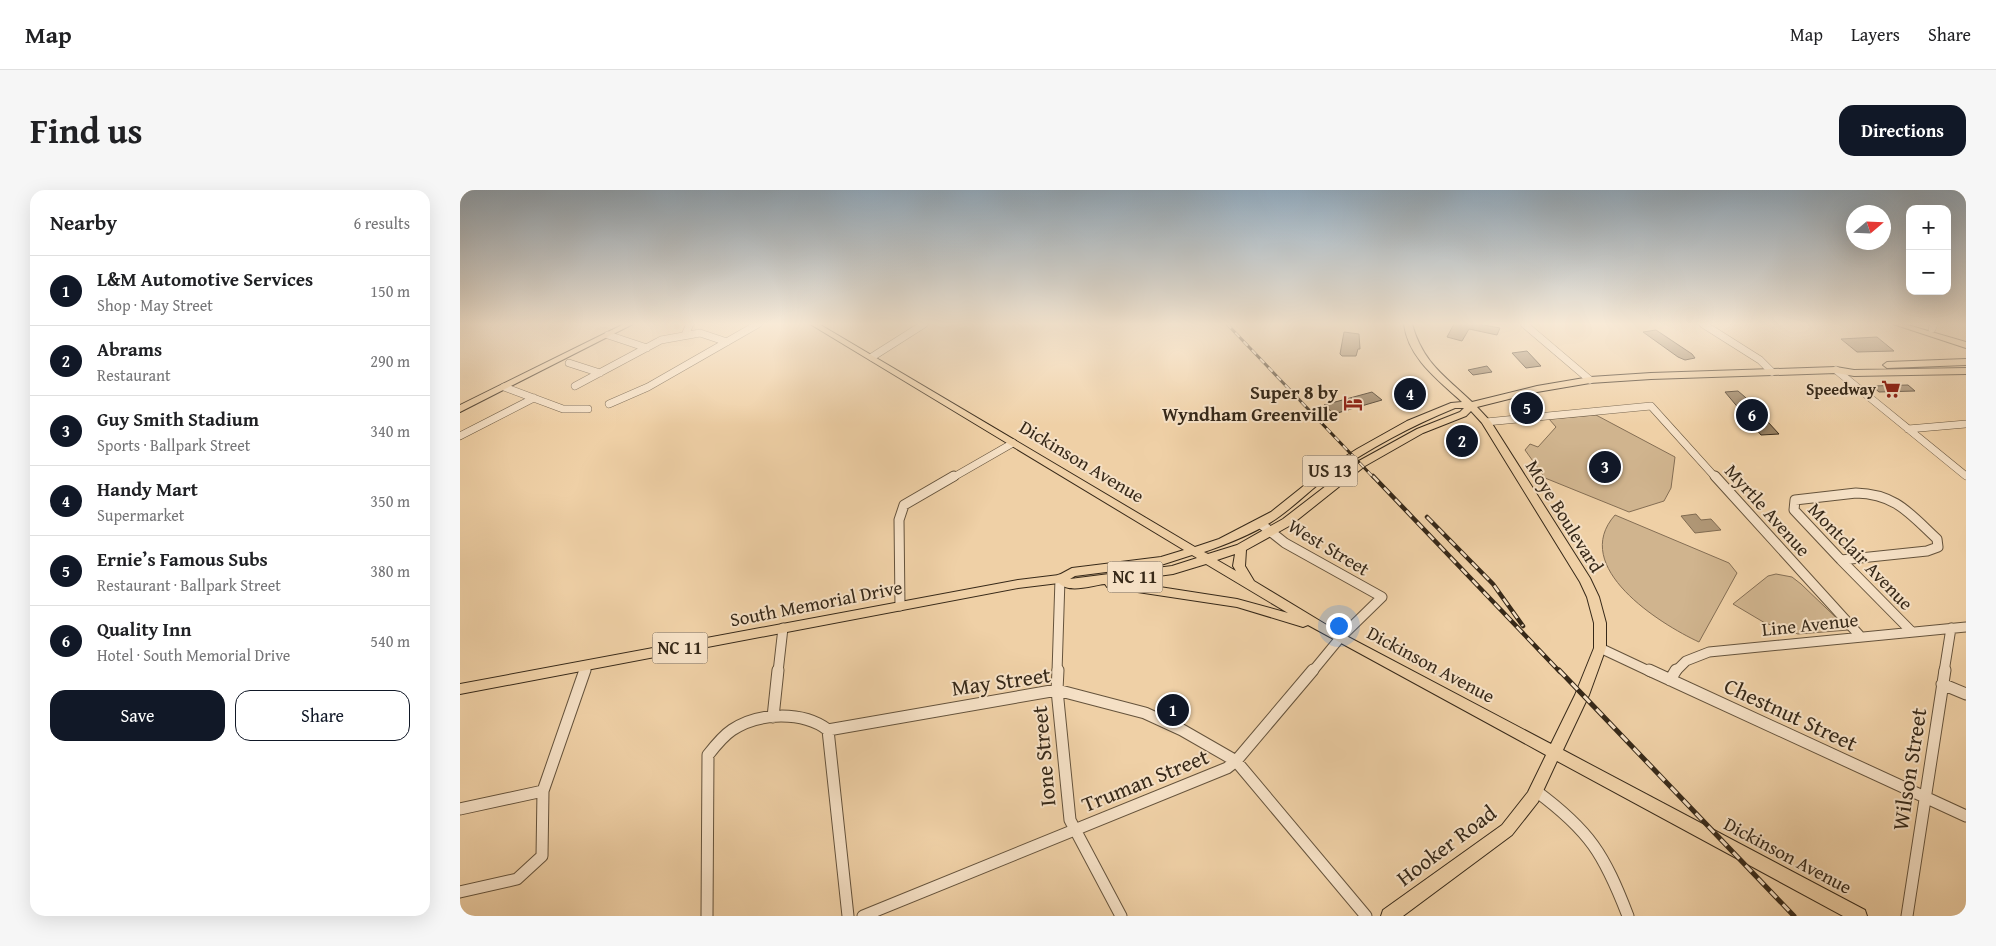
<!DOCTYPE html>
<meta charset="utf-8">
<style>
body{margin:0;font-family:"Gentium Book Plus",serif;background:#f6f6f6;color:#202124}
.controls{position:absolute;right:15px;top:15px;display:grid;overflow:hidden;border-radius:10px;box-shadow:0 5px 20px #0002}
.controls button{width:45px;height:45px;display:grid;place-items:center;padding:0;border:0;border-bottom:1px solid #e0e0e0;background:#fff;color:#202124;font:25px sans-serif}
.compass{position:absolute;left:1386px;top:15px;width:45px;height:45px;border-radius:50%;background:#fff;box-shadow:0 5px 20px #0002;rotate:71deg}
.you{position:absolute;left:878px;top:435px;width:18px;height:18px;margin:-12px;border:4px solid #fff;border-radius:50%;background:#1a73e8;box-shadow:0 0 0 8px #1a73e833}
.badge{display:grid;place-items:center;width:32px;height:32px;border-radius:50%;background:#111827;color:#fff;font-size:16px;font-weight:700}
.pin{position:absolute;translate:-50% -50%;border:2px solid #fff;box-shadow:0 1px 5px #0006}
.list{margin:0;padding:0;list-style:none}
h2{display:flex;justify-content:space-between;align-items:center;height:65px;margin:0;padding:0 20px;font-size:21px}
h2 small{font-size:16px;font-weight:400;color:#757577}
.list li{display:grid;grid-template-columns:32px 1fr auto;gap:15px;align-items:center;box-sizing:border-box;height:70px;padding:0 20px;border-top:1px solid #e0e0e0}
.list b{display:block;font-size:19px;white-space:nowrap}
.list p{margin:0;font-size:16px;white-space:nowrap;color:#757577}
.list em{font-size:16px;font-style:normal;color:#757577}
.actions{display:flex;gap:10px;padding:15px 20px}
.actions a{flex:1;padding:11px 0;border:1px solid #111827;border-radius:15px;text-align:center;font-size:18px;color:#111827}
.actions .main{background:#111827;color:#fff}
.map{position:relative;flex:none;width:1506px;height:726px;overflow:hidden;border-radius:15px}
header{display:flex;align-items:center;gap:30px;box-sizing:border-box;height:70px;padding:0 25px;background:#fff;border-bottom:1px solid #e0e0e0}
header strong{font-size:24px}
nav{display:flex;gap:28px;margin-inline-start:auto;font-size:18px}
.intro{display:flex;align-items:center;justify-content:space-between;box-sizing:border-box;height:120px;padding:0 30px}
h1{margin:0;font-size:35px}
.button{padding:12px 22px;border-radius:15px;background:#111827;color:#fff;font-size:18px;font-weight:700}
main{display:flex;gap:30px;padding:0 30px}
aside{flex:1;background:#fff;border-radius:15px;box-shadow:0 5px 20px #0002}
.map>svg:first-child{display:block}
.green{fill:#d0b48e;stroke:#846e54}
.water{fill:#b09776;stroke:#806b51}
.building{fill:#978062;stroke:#372919}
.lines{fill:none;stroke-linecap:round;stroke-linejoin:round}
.minor-far2-casing{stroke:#65533c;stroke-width:8}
.minor-far1-casing{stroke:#65533c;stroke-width:11}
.minor-casing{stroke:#65533c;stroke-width:13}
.major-casing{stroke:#372919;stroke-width:2}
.minor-far2{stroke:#f5e0c5;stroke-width:7}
.minor-far1{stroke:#f5e0c5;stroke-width:9}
.minor{stroke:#f5e0c5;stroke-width:11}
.major{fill:#efd0a6;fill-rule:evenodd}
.rail-far2-casing{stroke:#372919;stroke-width:3}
.rail-far1-casing{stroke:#372919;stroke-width:4.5}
.rail-casing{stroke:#372919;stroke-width:5}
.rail-far2{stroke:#f5e0c5;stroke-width:2;stroke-dasharray:6;stroke-linecap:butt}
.rail-far1{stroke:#f5e0c5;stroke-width:2.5;stroke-dasharray:8;stroke-linecap:butt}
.rail{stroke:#f5e0c5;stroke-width:3;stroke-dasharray:9;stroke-linecap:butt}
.labels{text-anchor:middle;stroke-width:4;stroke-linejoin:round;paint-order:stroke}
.far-poi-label{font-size:16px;font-weight:bold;fill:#372919;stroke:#f5e0c5;text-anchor:end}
.shield{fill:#f5e0c5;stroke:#70604d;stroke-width:1}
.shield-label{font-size:18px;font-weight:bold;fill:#372919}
.poi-label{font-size:19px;font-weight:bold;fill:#372919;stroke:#f5e0c5;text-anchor:end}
.street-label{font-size:19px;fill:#372919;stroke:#f5e0c5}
.near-street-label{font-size:22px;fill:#372919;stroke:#f5e0c5}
</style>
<header>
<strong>Map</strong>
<nav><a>Map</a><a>Layers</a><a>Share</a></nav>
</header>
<div class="intro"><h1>Find us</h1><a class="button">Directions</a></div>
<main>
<aside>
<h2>Nearby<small>6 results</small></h2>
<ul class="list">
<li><span class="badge">1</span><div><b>L&amp;M Automotive Services</b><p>Shop · May Street</p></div><em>150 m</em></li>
<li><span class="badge">2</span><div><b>Abrams</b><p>Restaurant</p></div><em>290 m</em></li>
<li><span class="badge">3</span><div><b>Guy Smith Stadium</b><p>Sports · Ballpark Street</p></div><em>340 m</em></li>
<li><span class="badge">4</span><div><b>Handy Mart</b><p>Supermarket</p></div><em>350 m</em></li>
<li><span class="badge">5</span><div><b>Ernie’s Famous Subs</b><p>Restaurant · Ballpark Street</p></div><em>380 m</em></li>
<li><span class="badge">6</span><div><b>Quality Inn</b><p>Hotel · South Memorial Drive</p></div><em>540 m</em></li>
</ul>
<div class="actions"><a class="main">Save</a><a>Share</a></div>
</aside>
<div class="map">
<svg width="1506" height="726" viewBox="0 0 1506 726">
<rect width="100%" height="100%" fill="#efd0a6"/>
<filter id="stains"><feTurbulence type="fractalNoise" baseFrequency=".004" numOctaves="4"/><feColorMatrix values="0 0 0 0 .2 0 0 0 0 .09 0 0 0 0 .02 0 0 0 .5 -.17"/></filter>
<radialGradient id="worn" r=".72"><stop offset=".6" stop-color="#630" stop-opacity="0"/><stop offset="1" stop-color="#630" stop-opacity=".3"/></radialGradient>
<path class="green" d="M 1136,225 L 1215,267 L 1211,298 L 1204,311 L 1169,322 L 1085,288 L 1065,260 L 1070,254 L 1078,257 L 1096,237 L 1089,229 Z
M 1155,325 L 1269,373 L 1277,383 L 1239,452 C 1200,434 1109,377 1155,325 Z
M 1316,384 L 1332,387 L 1341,394 L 1389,440 L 1338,444 L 1305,433 L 1273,414 L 1308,386 Z"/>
<path class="water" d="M 1236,324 L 1241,330 L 1251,329 L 1261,340 L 1235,343 L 1221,326 Z"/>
<path class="building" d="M 994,134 L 1018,134 L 1040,138 L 1037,145 L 1009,139 L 1002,151 L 987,147 Z
M 1196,140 L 1232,164 L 1235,168 L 1225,170 L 1218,167 L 1183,142 Z
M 884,142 L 899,144 L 900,159 L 898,159 L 896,166 L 882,166 L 880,164 Z
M 1417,147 L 1434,161 L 1397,162 L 1381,149 Z
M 1067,161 L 1081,176 L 1066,178 L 1052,163 Z
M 1027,176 L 1032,182 L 1013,185 L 1008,180 Z
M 1448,195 L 1455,201 L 1419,202 L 1412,196 Z
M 1278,201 L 1285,207 L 1319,244 L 1301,245 L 1265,202 Z
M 912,202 L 922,210 L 874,224 L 864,215 Z
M 1009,245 L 1016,250 L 996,258 L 989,253 Z"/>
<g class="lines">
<g class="minor-far2-casing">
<path id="minor-far2" d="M 1064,134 L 1130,190
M 1243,134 L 1300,170 L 1312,182
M 1472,139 L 1474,134
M 148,145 L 187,158
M 225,145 L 230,134
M 412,167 L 464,134
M 109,173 L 140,183
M 1376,180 L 1506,286
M 115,196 L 201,150 L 240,143 L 267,152
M 44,197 L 103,219 L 128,219
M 149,214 L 188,197 L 298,134
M 1026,232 L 1191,216 L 1256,288
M 1448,239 L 1506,234
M 0,246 L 74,208
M 492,288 L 553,253"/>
</g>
<g class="minor-far1-casing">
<path id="minor-far1" d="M 1255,286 L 1401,447
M 1396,303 C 1436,304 1450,324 1477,349 L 1478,357 L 1467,361 L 1381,370 L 1334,320 L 1335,310 Z
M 801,334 L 825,353 L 922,407 L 880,448 L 852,482
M 1381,370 L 1451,441
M 440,416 L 439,330 L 444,315 L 494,286
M 1140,458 L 1191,482
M 124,482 L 126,476
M 318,482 L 323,438
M 597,482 L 600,389
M 1215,482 L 1226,471 L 1249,462 L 1506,437
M 1484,482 L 1491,438"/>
</g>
<g class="minor-casing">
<path id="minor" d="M 598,480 L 597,500 L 610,630 L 661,726
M 1189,480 L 1506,626
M 1210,490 L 1216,480
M 1482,494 L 1506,504
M 313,527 L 318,480
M 368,540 L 597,500 L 685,523 L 722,540 L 776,571 L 906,726
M 1076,601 C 1130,641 1144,664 1168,726
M 0,619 L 83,601
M 0,702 L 57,689 L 82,666 L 83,601 L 125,480
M 247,726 L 248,565 C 255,556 263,546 272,540 C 299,522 343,521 368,540 L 388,726
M 403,726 L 767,578 L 776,571 L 853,480
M 1447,726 L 1485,480"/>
</g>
<g class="major-casing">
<path id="major" d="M 164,134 L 173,134 L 0,222 L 0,215 Z
M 350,134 L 359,134 L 735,357 L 759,349 L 811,322 L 861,282 L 897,259 L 947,231 L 991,213 L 1002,212 C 978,190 948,168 944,134 L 952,134 C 963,173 984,185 1012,212 L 1077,196 L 1130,187 L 1191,183 L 1376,177 L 1394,180 L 1506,178 L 1506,184 L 1394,186 L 1376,183 L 1191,189 L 1130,193 L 1077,202 L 1017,217 L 1031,232 L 1130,388 L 1139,407 L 1146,433 L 1146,458 L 1129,505 L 1103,560 L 1405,720 L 1407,726 L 1383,726 L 1097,571 L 1078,612 L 1052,645 L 943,726 L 921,726 L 923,720 L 1042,635 L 1068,602 L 1086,565 L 848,435 L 843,437 L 777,417 L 651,398 L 647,397 L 645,394 C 633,395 609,404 599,393 L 558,398 L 0,504 L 0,494 L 558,390 L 599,385 L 612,378 L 701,367 L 724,360 ZM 995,218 L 1004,218 L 1000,222 L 957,239 L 897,272 L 823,329 L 777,355 L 748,364 L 744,362 C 768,354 800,341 820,326 C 838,313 853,297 871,285 C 910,258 951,236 995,218 ZM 1011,221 L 1022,233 L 1120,392 L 1127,407 L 1134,433 L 1134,458 L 1115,505 L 1091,554 L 875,440 L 794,391 L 785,376 L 786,360 L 831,335 L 905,276 L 963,243 L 1006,226 ZM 775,364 L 773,376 L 776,381 L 757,370 ZM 732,365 L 737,368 L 712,376 L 610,389 L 615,386 L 701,375 ZM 746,374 L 828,423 L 777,409 L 661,391 L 713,384 Z
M 1433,134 L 1444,134 L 1506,152 L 1506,158 Z
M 1506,169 L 1506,175 L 1427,178 L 1423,175 L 1427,172 Z"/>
</g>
<use href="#minor-far2" class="minor-far2"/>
<use href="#minor-far1" class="minor-far1"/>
<use href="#minor" class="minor"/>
<use href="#major" class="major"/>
<g class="rail-far2-casing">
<path id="rail-far2" d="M 767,134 L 914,288"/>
</g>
<g class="rail-far1-casing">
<path id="rail-far1" d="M 913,286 L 1100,482
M 967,327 L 1033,394 L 1063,436"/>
</g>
<g class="rail-casing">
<path id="rail" d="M 1099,480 L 1334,726"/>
</g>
<use href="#rail-far2" class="rail-far2"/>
<use href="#rail-far1" class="rail-far1"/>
<use href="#rail" class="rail"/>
</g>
<linearGradient id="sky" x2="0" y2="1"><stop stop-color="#91a8ba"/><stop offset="0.57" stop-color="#f8ead7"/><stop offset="1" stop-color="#f8ead7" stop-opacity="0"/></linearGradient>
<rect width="1506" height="235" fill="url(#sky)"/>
<defs>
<g id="supermarket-bare" transform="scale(1.5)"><path d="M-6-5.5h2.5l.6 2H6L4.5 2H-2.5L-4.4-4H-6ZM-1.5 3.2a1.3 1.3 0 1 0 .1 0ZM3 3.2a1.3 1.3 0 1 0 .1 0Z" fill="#8f2418" stroke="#f5e0c5" stroke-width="2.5" paint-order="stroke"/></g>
<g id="hotel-bare" transform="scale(1.5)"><path d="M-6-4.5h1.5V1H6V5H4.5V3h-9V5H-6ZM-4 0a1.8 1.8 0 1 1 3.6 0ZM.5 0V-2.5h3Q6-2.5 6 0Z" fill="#8f2418" stroke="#f5e0c5" stroke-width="2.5" paint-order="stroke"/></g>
</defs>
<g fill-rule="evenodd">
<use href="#supermarket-bare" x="1431" y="199"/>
<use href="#hotel-bare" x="893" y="213"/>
</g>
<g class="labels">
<g class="far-poi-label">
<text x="1416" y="205">Speedway</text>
</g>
<g class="shield">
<rect x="842.5" y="265.5" width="55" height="31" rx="4"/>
<rect x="647.5" y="371.5" width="55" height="31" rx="4"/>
<rect x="192.5" y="442.5" width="55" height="31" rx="4"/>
</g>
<g class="shield-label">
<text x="870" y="287">US 13</text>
<text x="675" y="393">NC 11</text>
<text x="220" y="464">NC 11</text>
</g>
<g class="poi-label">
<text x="878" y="209">Super 8 by<tspan x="878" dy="22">Wyndham Greenville</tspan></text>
</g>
<g class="street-label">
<text transform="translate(622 271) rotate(31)" y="7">Dickinson Avenue</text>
<text transform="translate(1308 320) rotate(48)" y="7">Myrtle Avenue</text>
<text transform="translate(1105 326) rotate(58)" y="7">Moye Boulevard</text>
<text transform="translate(869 357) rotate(31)" y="7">West Street</text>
<text transform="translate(1401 366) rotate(46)" y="7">Montclair Avenue</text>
<text transform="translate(356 413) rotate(-11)" y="7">South Memorial Drive</text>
<text transform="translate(1350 434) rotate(-6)" y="7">Line Avenue</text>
<text transform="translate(971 474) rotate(28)" y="7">Dickinson Avenue</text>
<text transform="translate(1328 665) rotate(28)" y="7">Dickinson Avenue</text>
</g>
<g class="near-street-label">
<text transform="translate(541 491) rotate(-8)" y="8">May Street</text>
<text transform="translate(1331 524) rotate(25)" y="8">Chestnut Street</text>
<text transform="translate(583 566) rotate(-95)" y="8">Ione Street</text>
<text transform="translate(1449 579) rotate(-81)" y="8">Wilson Street</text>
<text transform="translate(685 590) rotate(-22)" y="8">Truman Street</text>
<text transform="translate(986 655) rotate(-37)" y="8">Hooker Road</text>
</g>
</g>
<rect width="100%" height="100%" filter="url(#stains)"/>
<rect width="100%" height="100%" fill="url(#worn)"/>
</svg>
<div class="controls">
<button>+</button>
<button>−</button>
</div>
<svg class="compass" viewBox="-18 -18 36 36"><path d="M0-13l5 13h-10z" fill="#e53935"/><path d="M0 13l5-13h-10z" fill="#757577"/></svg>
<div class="you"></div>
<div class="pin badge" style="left:713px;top:520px">1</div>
<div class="pin badge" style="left:1002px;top:251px">2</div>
<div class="pin badge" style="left:1145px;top:277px">3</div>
<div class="pin badge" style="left:950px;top:204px">4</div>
<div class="pin badge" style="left:1067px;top:218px">5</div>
<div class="pin badge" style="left:1292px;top:225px">6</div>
</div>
</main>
